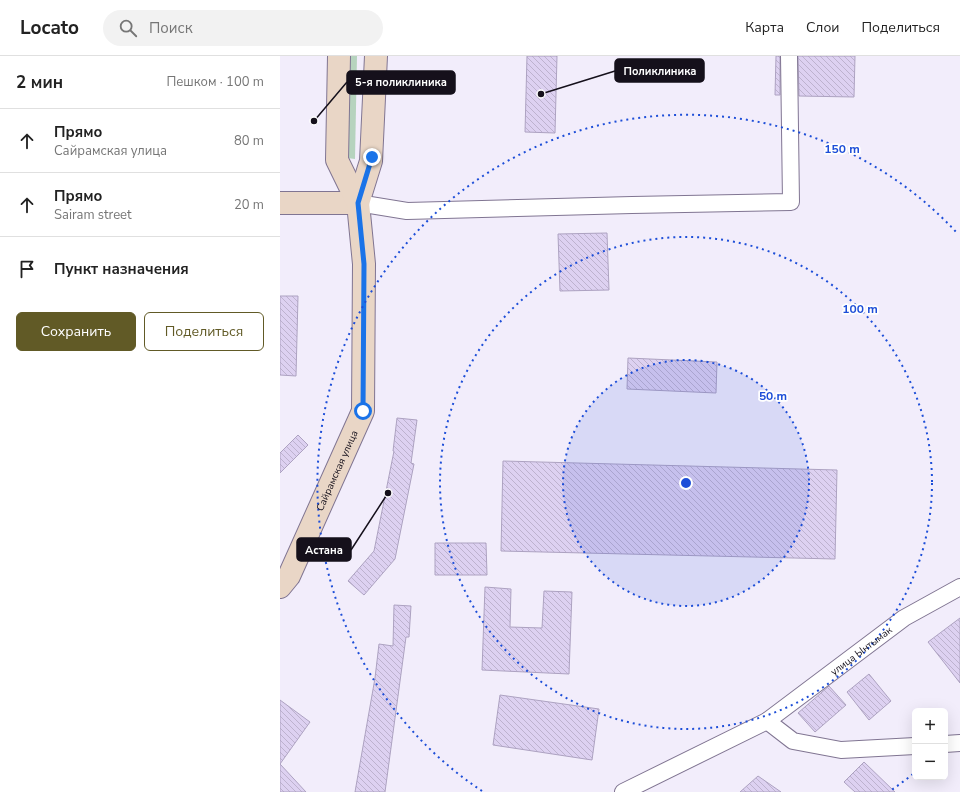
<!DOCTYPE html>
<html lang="ru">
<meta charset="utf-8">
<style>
body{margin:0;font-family:"Nunito Sans",sans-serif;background:#f2f2f2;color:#222}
.controls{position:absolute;right:12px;bottom:12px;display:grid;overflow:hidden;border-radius:6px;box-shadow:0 4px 16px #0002}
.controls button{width:36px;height:36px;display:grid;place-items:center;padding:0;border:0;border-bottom:1px solid #e0e0e0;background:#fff;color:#222;font:20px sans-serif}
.stop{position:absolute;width:12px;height:12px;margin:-9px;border:3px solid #1a73e8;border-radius:50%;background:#fff}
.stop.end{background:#1a73e8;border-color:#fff;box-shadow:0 1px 4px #0008}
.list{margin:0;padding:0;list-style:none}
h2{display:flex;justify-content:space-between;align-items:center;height:52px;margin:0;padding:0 16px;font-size:17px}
h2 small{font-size:13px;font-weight:400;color:#767676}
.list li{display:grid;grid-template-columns:26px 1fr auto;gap:12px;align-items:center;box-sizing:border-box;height:64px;padding:0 16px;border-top:1px solid #e0e0e0}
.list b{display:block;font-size:15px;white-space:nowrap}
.list p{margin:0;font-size:13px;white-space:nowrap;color:#767676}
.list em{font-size:13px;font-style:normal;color:#767676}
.actions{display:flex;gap:8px;padding:12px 16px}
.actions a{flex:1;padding:9px 0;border:1px solid #615a26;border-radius:6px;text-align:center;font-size:14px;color:#615a26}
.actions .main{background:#615a26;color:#fff}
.icon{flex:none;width:22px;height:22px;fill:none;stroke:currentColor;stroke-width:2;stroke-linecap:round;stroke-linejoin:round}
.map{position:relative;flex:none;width:680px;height:736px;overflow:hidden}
header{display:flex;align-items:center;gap:24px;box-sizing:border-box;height:56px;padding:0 20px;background:#fff;border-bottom:1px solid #e0e0e0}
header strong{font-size:19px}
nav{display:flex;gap:22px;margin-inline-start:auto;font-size:14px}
.search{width:280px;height:36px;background:#f2f2f2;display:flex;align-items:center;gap:10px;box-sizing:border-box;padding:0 14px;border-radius:22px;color:#767676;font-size:15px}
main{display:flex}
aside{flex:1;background:#fff}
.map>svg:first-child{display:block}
.grass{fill:#b6d3be}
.building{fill:url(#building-back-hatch);stroke:#ada2c1}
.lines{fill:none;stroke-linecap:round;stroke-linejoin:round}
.minor-casing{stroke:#807592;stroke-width:18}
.secondary-casing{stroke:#807592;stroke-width:24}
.minor{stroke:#fff;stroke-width:16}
.secondary{stroke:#e9d6c6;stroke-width:22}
.route{stroke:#1a73e8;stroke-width:5}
.ring{fill:none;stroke:#1d4ed8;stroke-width:2;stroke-dasharray:2 4}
.labels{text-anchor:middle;stroke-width:3.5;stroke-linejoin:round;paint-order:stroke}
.street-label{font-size:10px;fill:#15101b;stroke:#fff}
.centre{fill:#1d4ed8;stroke:#fff;stroke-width:2}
.ring-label{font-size:12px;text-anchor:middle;font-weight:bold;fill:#1d4ed8;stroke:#fff;stroke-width:3.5;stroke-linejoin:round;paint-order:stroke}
.leader{fill:none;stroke:#15101b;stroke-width:1.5}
.callout-dot{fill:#15101b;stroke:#fff;stroke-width:1.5}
.callout{fill:#15101b;stroke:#15101b;stroke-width:1.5}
.callout-label{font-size:11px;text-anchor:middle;font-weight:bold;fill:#fff}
</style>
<header>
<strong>Locato</strong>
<div class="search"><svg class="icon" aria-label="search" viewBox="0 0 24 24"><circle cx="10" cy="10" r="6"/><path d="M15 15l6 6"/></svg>Поиск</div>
<nav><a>Карта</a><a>Слои</a><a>Поделиться</a></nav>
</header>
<main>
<aside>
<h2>2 мин<small>Пешком · 100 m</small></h2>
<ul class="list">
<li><svg class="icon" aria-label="ahead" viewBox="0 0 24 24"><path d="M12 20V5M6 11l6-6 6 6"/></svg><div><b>Прямо</b><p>Сайрамская улица</p></div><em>80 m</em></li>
<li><svg class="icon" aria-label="ahead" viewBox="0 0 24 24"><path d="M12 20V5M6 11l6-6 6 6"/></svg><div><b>Прямо</b><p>Sairam street</p></div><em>20 m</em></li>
<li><svg class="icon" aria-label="arrive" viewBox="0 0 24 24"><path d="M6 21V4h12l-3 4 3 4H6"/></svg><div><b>Пункт назначения</b></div></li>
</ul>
<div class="actions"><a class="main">Сохранить</a><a>Поделиться</a></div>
</aside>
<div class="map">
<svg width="680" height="736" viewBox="0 0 680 736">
<defs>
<pattern id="building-back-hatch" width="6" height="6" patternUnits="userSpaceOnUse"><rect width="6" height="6" fill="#ddd1f1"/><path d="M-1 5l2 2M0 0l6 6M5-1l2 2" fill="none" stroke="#bdb2ce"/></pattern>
</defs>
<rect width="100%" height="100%" fill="#f2edfb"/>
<path class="grass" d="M 69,0 L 77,0 L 75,103 L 67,102 Z"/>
<path class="building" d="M 247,0 L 277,0 L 275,77 L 245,76 Z
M 496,0 L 500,0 L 500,39 L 495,39 Z
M 518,0 L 575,0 L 574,41 L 519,40 Z
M 327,177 L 329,234 L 280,235 L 278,178 Z
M 0,240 L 18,240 L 16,320 L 0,319 Z
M 348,302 L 437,306 L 436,337 L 347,333 Z
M 117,362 L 137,364 L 131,407 L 134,408 L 115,503 L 84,539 L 68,525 L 94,495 L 114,395 L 113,395 Z
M 18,379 L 28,389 L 0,417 L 0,397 Z
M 223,405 L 557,414 L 555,503 L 221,495 Z
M 155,487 L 206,487 L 207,519 L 155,519 Z
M 205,531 L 231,533 L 230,571 L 262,572 L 264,535 L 292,536 L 289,618 L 202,614 Z
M 114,549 L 131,550 L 129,581 L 126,581 L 105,736 L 75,736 L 95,622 L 99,588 L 113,590 Z
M 680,562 L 680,627 L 648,586 Z
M 589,618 L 611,645 L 589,664 L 567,636 Z
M 549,630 L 566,649 L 535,676 L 518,657 Z
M 220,639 L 319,653 L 312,704 L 213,689 Z
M 0,644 L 30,666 L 0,708 Z
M 584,706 L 615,736 L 575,736 L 564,726 Z
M 0,708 L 26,736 L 0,736 Z
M 478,720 L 501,736 L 460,736 Z"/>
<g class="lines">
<g class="minor-casing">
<g id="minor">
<path d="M 78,147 L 127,155 L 352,149 L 511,146 L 509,0"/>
<path d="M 487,665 L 513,685 L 561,694 L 635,690"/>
<path d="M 665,688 L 680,687"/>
<path id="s1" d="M 343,736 L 487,665 L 624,562 L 680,531"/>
</g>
</g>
<g class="secondary-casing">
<g id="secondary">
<path d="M 0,147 L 78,147"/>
<path d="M 78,147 L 91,105 L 96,0"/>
<path id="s2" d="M 0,531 L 9,520 L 83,355 L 84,208 L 78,147 L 57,104 L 59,0"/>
</g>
</g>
<use href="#minor" class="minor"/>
<use href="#secondary" class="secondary"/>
</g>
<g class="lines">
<path class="route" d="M 83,355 L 84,208 L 78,147 L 92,101"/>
</g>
<circle cx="406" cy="427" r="123" fill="#1d4ed8" fill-opacity=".12"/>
<g class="ring">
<circle cx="406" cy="427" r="123"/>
<circle cx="406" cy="427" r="246"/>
<path d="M633 718A369 369 0 0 1 610 735M202 735A369 369 0 1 1 678 178"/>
</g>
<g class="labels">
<g class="street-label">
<text dy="4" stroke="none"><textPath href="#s2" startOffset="130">Сайрамская улица</textPath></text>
<text dy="4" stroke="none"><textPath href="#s1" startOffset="278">улица Ынтымак</textPath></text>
</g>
</g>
<circle cx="406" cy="427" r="6" class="centre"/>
<g class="ring-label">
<text x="562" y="97">150 m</text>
<text x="580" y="257">100 m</text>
<text x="493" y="344">50 m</text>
</g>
<path class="leader" d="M261 38L335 15M34 65L67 26M108 437L71 494"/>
<g class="callout-dot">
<circle cx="261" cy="38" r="4"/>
<circle cx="34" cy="65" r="4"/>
<circle cx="108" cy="437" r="4"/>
</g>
<g class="callout">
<rect x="335" y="3" width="89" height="23" rx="4"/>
<rect x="67" y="15" width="108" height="23" rx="4"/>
<rect x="17" y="482" width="54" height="23" rx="4"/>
</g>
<g class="callout-label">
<text x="380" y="19">Поликлиника</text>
<text x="121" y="30">5-я поликлиника</text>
<text x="44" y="498">Астана</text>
</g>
</svg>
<div class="controls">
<button>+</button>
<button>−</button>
</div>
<div class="stop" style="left:83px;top:355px"></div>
<div class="stop end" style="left:92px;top:101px"></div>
</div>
</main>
